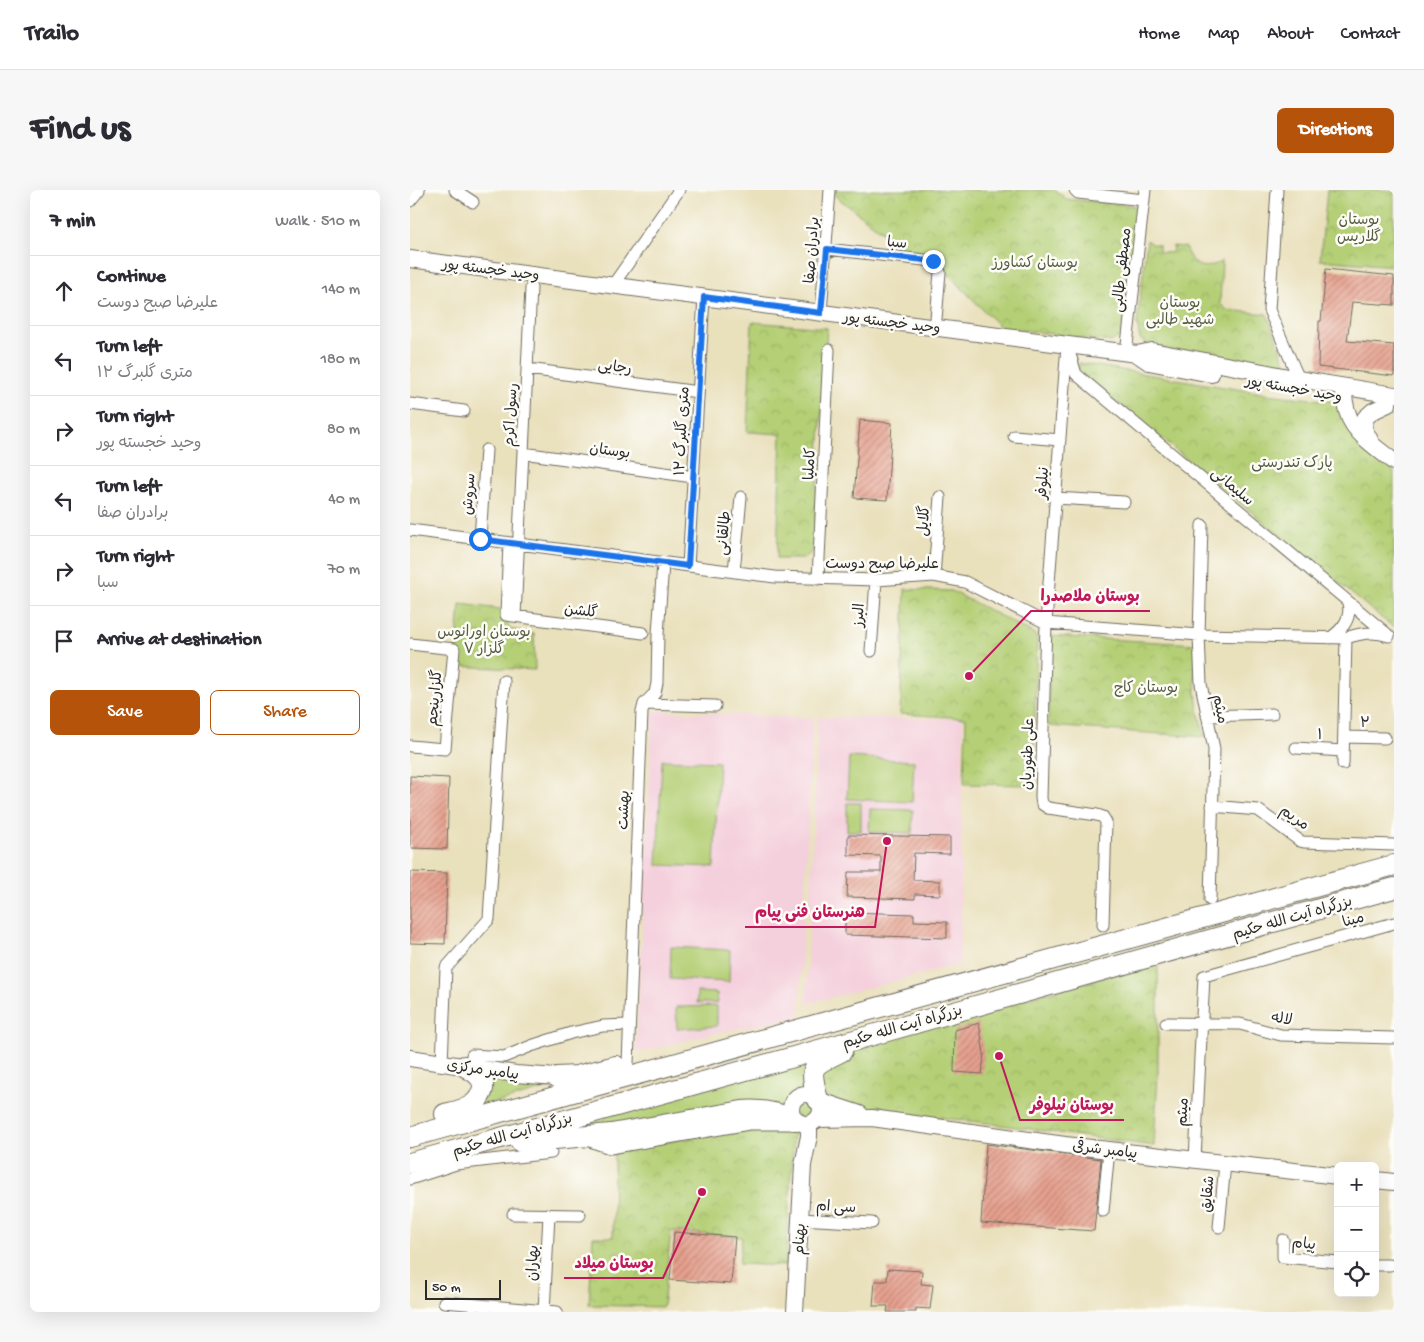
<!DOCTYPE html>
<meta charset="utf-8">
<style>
body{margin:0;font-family:"Gochi Hand","Playpen Sans Arabic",sans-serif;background:#f7f7f7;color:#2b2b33}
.controls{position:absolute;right:15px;bottom:15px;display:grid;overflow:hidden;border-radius:8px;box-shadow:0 5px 20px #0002}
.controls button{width:45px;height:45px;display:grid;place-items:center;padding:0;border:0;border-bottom:1px solid #e1e1e2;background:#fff;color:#2b2b33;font:25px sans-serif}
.scale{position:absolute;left:15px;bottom:12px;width:76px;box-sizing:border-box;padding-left:5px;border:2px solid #2b2b2b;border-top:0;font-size:14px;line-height:18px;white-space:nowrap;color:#2b2b2b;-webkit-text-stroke:4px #fdfcf7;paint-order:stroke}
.stop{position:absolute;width:15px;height:15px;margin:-11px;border:4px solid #1a73e8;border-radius:50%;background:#fff}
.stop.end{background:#1a73e8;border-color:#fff;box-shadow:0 1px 5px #0008}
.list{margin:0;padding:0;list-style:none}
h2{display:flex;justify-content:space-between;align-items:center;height:65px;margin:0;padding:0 20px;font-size:21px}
h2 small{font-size:16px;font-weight:400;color:#7c7c81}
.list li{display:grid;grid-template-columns:32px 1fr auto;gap:15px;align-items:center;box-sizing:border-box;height:70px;padding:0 20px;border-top:1px solid #e1e1e2}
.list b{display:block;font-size:19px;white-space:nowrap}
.list p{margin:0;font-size:16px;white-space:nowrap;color:#7c7c81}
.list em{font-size:16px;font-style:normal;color:#7c7c81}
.actions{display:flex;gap:10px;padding:15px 20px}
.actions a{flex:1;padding:11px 0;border:1px solid #b45309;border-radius:8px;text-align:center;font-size:18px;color:#b45309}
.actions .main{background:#b45309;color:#fff}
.icon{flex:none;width:28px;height:28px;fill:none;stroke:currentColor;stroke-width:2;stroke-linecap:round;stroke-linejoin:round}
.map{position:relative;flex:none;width:984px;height:1122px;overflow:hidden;border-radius:8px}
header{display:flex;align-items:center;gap:30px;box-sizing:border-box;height:70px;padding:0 25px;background:#fff;border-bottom:1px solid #e1e1e2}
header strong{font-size:24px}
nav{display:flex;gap:28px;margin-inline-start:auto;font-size:18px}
.intro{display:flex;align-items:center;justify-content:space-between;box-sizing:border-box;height:120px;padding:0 30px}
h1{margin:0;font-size:35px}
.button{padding:12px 22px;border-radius:8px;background:#b45309;color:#fff;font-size:18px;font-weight:700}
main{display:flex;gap:30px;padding:0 30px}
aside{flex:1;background:#fff;border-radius:8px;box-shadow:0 5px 20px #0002}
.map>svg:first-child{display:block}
.built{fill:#f4cfdc}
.grass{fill:#b4cf75;stroke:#707d50}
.park{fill:url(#park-crowns);stroke:#707d50}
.building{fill:url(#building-hatch)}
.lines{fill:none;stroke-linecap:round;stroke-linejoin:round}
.street-casing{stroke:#6e6a5e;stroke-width:13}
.secondary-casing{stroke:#6e6a5e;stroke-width:18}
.highway-casing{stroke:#6e6a5e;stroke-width:22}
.street{stroke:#fff;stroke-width:11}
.secondary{stroke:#fff;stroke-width:16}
.highway{stroke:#fff;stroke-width:20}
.route{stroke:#1a73e8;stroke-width:6}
.labels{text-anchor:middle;stroke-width:5;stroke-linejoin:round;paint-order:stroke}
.park-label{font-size:15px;fill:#545c41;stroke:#fdfcf7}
.street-label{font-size:15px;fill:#2b2b2b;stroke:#fdfcf7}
.leader{fill:none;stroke:#c2185b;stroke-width:2}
.callout-dot{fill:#c2185b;stroke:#fdfcf7;stroke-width:2}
.callout-label{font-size:16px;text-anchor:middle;font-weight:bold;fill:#c2185b;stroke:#fdfcf7;stroke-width:5;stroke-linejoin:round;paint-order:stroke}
</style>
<header>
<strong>Trailo</strong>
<nav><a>Home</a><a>Map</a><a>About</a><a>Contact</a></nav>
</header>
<div class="intro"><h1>Find us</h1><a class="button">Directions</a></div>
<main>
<aside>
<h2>7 min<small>Walk · 510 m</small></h2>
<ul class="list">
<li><svg class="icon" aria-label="ahead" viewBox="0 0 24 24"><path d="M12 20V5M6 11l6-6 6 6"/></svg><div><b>Continue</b><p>علیرضا صبح دوست</p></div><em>140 m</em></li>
<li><svg class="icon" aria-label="left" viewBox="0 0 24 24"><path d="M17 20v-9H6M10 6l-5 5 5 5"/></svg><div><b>Turn left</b><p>۱۲ متری گلبرگ</p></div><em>180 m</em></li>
<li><svg class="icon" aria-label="right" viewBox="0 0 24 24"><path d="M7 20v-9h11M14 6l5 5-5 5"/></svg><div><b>Turn right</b><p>وحید خجسته پور</p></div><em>80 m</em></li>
<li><svg class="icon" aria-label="left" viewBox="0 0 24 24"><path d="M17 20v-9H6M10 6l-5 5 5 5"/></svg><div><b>Turn left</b><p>برادران صفا</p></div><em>40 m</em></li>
<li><svg class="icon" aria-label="right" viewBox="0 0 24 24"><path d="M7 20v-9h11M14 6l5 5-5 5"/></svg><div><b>Turn right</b><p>سبا</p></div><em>70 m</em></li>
<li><svg class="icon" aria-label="arrive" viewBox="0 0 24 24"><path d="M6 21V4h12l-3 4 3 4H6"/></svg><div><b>Arrive at destination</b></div></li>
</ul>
<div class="actions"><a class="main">Save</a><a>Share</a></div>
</aside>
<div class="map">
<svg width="984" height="1122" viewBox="0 0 984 1122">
<defs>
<pattern id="park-crowns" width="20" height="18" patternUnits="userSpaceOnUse" patternTransform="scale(1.25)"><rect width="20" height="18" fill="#b4cf75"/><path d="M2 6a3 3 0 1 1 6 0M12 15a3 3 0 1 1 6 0" fill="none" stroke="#9bb265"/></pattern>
<pattern id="building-hatch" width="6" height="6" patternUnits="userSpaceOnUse" patternTransform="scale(1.25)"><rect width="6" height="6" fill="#e6a08e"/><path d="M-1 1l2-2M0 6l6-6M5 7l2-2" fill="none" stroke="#bb8374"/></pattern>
</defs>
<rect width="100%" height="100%" fill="#fdfcf7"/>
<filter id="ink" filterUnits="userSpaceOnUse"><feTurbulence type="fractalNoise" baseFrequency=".02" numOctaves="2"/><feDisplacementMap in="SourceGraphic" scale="10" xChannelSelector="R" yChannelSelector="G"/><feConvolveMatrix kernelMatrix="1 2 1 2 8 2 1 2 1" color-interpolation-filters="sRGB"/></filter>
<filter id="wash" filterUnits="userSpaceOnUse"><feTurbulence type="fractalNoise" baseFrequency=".0096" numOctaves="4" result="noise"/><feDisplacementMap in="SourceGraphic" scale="20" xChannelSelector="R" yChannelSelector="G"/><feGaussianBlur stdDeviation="1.12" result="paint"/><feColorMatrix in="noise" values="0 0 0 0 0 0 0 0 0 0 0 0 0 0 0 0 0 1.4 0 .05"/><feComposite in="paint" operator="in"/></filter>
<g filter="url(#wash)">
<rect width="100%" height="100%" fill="#e9e0bc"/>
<path class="built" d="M 243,521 L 403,528 L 389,827 L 309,842 L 231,862 L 226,859 Z
M 408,527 L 553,529 L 550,774 L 396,814 Z"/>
<path class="grass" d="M 439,567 L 504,571 L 502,612 L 437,609 Z
M 252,570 L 309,572 L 304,677 L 247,675 Z
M 437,613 L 451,613 L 451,641 L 437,641 Z
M 460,619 L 503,620 L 502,643 L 459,642 Z
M 261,757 L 320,760 L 319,792 L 260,789 Z
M 287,802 L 307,803 L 307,813 L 287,813 Z
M 307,816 L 307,836 L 267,839 L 266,817 Z
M 411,865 L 396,900 C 387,902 377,907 376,917 L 106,949 Z
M 78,889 L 146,896 L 71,917 Z
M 393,907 L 397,907 L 408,916 L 408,924 L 396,933 L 382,921 L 384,913 Z"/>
<path class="park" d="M 424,0 L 645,0 L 656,9 L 728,16 L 712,145 L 701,152 L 590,137 L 536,82 L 529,67 L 508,61 L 483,59 L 484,51 L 424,5 Z
M 917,0 L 984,0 L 984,76 L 910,70 Z
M 737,50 L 742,54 L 749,55 L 749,62 L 762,63 L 763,56 L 775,57 C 782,77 794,82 812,71 L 810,114 L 817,120 L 857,124 L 878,181 L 742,157 L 730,149 L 727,134 Z
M 342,132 L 417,138 L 403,361 L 393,369 L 367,369 L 371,244 L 337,242 Z
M 669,173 L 857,204 L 928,212 L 984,279 L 984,438 L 675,186 L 669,179 Z
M 495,399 L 542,401 L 625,444 L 627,449 L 623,595 L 554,594 L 556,528 L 490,524 Z
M 50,414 L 90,419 L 100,439 L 124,444 L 125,480 L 45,476 Z
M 640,446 L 786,454 L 785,493 L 788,520 L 795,547 L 638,536 Z
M 748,773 L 748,884 L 744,956 L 569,932 L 451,919 L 416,908 L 406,883 L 415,871 L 553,825 Z
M 367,937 L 384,942 L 375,1076 L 329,1074 L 332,1047 L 261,1041 L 253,1117 L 179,1115 L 183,1047 L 203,1047 L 204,962 L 316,941 Z"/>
<g id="blocks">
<path class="building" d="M 916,79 L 984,86 L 984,115 L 942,112 L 937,151 L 984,155 L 984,186 L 908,177 L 909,131 L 911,131 Z
M 450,230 L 482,233 L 477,310 L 444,308 Z
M 0,586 L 39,588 L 37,659 L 0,658 Z
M 438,645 L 540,647 L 540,664 L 504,663 L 503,690 L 530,691 L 530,705 L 505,704 L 505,709 L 437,707 L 438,682 L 471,682 L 471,666 L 438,665 Z
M 0,682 L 37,683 L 35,754 L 0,753 Z
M 435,722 L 504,724 L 504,731 L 537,732 L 537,748 L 435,745 Z
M 569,833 L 574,864 L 572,884 L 544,882 L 545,840 Z
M 576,954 L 691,969 L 684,1041 L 571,1033 Z
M 264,1042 L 325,1047 L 321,1094 L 260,1090 Z
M 478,1079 L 512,1081 L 511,1094 L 523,1095 L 520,1119 L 506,1118 L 506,1122 L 477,1122 L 478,1116 L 463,1116 L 465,1091 L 477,1091 Z"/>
</g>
</g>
<g filter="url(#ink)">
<use href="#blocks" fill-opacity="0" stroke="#6e6a5e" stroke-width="1"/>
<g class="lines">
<g class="street-casing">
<path id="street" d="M 45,0 L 63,12
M 665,0 L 668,3 L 734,10
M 867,0 L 859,120 L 889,189
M 0,11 L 9,0
M 417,59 L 523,71 L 530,82 L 526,129
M 203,95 L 269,0
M 411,123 L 420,0
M 657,155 L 636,433 L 631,608 L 632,614 L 638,618 L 687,625 L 693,627 L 696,632 L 693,735
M 659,161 L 666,184 L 977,444
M 716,163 L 735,0
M 118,179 L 288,202
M 0,214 L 54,221
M 604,246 L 650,250
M 113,263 L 283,287
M 645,308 L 714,312
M 792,335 L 789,445 L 791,494 L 804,559 L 800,710
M 0,340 L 365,387 L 466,390 L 524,386 L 555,392 L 636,433 L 789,445 L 936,448 C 951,443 964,441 979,446
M 70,349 L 76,260
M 99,353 L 96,425 L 233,443
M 278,376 L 294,107
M 324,382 L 331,307
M 524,386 L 530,307
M 408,389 L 419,160
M 105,426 L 121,98
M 920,448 C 932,440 942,429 938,413
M 0,454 L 44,459 L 35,559 L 0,556
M 461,461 L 466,390
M 234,514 L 305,516
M 797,526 L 862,524
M 934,547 L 975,548
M 886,558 L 933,561
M 933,574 L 936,448
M 802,616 L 848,620 L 890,651 L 894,652 L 984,655
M 756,833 L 830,834 L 871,845 L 984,848
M 62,865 L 94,867 L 121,856 L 161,843 L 193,836 L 219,835
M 32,873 L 36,778 L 79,729 L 94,491
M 218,873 L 232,522 L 234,514 L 245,503 L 247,493 L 248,444 L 253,373
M 177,950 L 200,958 L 339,934 L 380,934
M 785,970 L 794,786 L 984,733
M 0,989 L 46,974 L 141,963
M 693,1021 L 699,960
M 103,1024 L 170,1025
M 390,1029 L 462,1033
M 809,1037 L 815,974
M 873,1050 L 873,1067 L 928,1072
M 965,1075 L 980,1075
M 34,1112 L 147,1122
M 134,1122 L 139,1025"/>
</g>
<g class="secondary-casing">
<path id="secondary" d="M 0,69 L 727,164 L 742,161 L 889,189 L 984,205
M 727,164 L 739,172 L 801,184
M 934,197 C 933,238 955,248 984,272
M 960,250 L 954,239 L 955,228 L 963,221 L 978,214
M 0,868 L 106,884 L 147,887
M381 919a15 15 0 1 1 30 0a15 15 0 1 1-30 0Z
M 408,910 L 450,924
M 407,929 L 462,928 L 655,955 L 928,986
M 965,990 L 984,992
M 385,1122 L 393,975 L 399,946 L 399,934"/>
</g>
<g class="highway-casing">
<path id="highway" d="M 147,887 L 167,886 L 206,876
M 408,910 C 399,875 400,877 432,861
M 35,924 C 43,922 54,920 62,915 C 65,913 68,910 70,906 C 79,891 67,883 54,876
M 0,947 L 984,675
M 111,952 L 201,944 L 332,921 C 351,919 366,922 384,930
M 0,973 L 470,843 L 984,698"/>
</g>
<use href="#street" class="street"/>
<use href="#secondary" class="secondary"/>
<use href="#highway" class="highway"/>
</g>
</g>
<g class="lines" filter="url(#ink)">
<path class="route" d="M 70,349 L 278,376 L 294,107 L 411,123 L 417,59 L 523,71"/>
</g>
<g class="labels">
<g class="park-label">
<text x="949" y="34">بوستان<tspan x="949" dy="17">گلاریس</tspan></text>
<text x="625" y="77">بوستان کشاورز</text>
<text x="770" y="117">بوستان<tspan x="770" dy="17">شهید طالبی</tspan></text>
<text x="882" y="277">پارک تندرستی</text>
<text x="74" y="446">بوستان اورانوس<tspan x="74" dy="17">گلزار ۷</tspan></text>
<text x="736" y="502">بوستان کاج</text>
</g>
<g class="street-label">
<text transform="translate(487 52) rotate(6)" y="5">سبا</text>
<text transform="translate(401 60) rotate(-86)" y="5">برادران صفا</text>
<text transform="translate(81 79) rotate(7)" y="5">وحید خجسته پور</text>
<text transform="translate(711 80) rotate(-84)" y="5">مصطفی طالبی</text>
<text transform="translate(482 132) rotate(7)" y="5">وحید خجسته پور</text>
<text transform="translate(205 176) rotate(8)" y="5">رجایی</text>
<text transform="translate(884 198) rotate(10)" y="5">وحید خجسته پور</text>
<text transform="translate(100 225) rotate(-87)" y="5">رسول اکرم</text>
<text transform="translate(271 241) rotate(-87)" y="5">۱۲ متری گلبرگ</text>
<text transform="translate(200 260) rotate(8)" y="5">بوستان</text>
<text transform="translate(399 274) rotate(-87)" y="5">کاملیا</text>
<text transform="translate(632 293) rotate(-86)" y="5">نیلوفر</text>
<text transform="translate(823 296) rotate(40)" y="5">سلیمانی</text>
<text transform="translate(58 304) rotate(-86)" y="5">سروش</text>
<text transform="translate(513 331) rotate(-86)" y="5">گلایل</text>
<text transform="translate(313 343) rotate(-85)" y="5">طالقانی</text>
<text x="472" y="378">علیرضا صبح دوست</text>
<text transform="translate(171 420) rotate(7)" y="5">گلشن</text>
<text transform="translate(448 425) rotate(-86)" y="5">البرز</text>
<text transform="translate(24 508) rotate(-85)" y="5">گلزارپنجم</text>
<text transform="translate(811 519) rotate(79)" y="5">میثم</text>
<text transform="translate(955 532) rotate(2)" y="5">۲</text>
<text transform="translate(910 544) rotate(3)" y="5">۱</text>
<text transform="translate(617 564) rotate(-88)" y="5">علی طنوریان</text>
<text transform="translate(213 620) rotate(-88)" y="5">بهشت</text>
<text transform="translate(885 627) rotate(34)" y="5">مریم</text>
<text transform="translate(882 727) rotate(-16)" y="5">بزرگراه آیت الله حکیم</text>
<text transform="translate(943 729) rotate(-15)" y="5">مینا</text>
<text transform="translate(872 828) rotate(9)" y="5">لاله</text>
<text transform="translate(492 836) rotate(-16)" y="5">بزرگراه آیت الله حکیم</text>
<text transform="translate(73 879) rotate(8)" y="5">پیامبر مرکزی</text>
<text transform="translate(772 922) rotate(-87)" y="5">میثم</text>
<text transform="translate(102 944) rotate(-16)" y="5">بزرگراه آیت الله حکیم</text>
<text transform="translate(695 959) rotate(7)" y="5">پیامبر شرقی</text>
<text transform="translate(797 1004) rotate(-85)" y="5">شقایق</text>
<text transform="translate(426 1016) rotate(3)" y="5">سی ام</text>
<text transform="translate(389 1049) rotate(-87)" y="5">بهنام</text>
<text transform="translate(894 1053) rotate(6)" y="5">پیام</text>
<text transform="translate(122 1073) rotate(-88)" y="5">بهاران</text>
</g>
</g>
<path class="leader" d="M559 486L621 421H740M477 651L465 737H335M589 866L610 930H714M292 1002L253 1088H154"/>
<g class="callout-dot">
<circle cx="559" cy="486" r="5"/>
<circle cx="477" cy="651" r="5"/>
<circle cx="589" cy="866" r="5"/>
<circle cx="292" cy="1002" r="5"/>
</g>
<g class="callout-label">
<text x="680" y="411">بوستان ملاصدرا</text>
<text x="400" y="727">هنرستان فنی پیام</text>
<text x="662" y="920">بوستان نیلوفر</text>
<text x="204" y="1078">بوستان میلاد</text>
</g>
</svg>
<div class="controls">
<button>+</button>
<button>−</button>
<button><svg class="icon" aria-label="locate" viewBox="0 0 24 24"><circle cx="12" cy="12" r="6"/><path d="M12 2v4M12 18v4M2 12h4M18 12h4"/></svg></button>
</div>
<div class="scale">50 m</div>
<div class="stop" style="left:70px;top:349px"></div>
<div class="stop end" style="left:523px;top:71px"></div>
</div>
</main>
